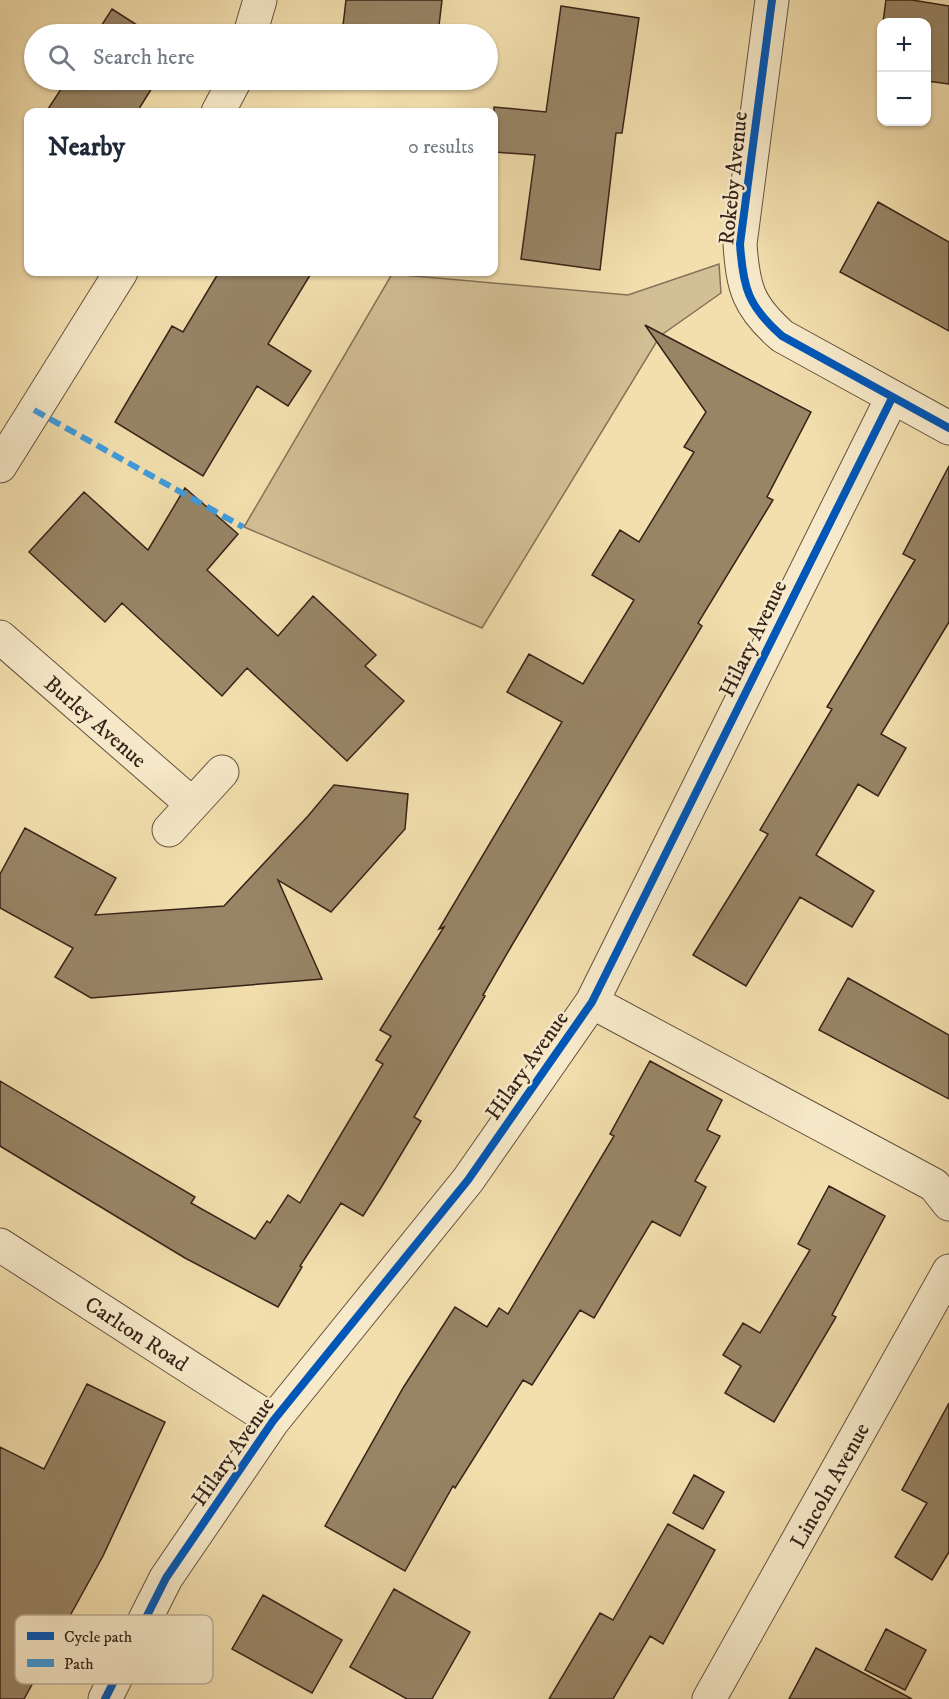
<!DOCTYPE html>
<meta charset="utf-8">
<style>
body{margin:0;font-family:"IM FELL DW Pica",serif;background:#f6f6f7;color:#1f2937}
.controls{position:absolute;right:18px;top:18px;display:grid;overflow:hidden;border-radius:12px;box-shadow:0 2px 4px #0004}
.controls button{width:54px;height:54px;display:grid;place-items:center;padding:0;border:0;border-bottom:2px solid #e0e1e3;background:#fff;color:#1f2937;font:30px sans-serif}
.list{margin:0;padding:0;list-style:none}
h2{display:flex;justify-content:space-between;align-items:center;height:78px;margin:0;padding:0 24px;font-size:26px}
h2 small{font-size:20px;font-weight:400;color:#747a83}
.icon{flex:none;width:33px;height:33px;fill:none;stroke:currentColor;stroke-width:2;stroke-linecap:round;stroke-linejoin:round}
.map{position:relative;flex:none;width:949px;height:1699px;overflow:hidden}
.search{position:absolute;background:#fff;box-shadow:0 2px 4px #0004;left:24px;top:24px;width:474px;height:66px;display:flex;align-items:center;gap:15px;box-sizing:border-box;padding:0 21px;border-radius:33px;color:#747a83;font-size:22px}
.panel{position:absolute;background:#fff;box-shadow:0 2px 4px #0004;left:24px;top:108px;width:474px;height:168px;border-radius:12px}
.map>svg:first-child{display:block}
.green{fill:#d3bf95;stroke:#847157;stroke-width:1.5}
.building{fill:#988566;stroke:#362319;stroke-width:1.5}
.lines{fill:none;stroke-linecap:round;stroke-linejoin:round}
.minor-casing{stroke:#65523e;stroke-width:35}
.minor{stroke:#f7eaca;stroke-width:33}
.quiet{stroke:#3e9cdf;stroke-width:6;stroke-dasharray:12 6;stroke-linecap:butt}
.cycleway-casing{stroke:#f7eaca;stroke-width:11}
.cycleway{stroke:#0057b8;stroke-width:8}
.labels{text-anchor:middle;stroke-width:5;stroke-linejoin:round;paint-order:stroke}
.street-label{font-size:22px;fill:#362319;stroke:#f7eaca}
.key{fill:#f7eaca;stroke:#bdae95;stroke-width:1.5}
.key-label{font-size:16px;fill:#362319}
</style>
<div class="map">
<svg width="949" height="1699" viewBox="0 0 949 1699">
<rect width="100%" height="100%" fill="#f3dfae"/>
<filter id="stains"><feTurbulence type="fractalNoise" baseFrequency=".00333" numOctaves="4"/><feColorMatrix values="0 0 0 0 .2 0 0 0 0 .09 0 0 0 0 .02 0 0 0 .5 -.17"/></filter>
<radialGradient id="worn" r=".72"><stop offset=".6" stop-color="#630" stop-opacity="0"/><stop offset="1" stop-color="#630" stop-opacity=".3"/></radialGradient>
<path class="green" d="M 719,264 L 721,293 L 660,336 L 482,628 L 244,527 L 392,274 L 628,295 Z"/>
<path class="building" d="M 346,0 L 442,0 L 438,34 L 342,34 Z
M 886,0 L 912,0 L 949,6 L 949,84 L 927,81 L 927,22 L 883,22 Z
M 561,6 L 639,18 L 622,133 L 616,133 L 600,270 L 521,259 L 535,155 L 494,152 L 494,107 L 546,112 Z
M 112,9 L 151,34 L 96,34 Z
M 67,80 L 157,80 L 137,112 L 46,112 Z
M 878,202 L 949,242 L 949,331 L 840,272 Z
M 219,272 L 312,272 L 268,344 L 311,371 L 288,406 L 257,386 L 203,476 L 115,422 L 172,326 L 183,332 Z
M 645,325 L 811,412 L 767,497 L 773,500 L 698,623 L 702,626 L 512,945 L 483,995 L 485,996 L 414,1117 L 421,1121 L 382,1186 L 363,1216 L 341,1203 L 300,1266 L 302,1267 L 278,1307 L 185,1258 L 0,1146 L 0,1081 L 195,1197 L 191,1203 L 255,1239 L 267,1221 L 270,1223 L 288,1195 L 300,1203 L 383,1064 L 376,1060 L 391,1036 L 380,1030 L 444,927 L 439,929 L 562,722 L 507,692 L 529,654 L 583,684 L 634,600 L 592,575 L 620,530 L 639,542 L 694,452 L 684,447 L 706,412 Z
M 949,466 L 949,622 L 881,734 L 906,748 L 878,796 L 858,784 L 816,855 L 874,891 L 852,927 L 800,897 L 746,986 L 693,955 L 768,834 L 760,830 L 832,709 L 827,707 L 915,560 L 903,554 Z
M 185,488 L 238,534 L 207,570 L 278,636 L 313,596 L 376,655 L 365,666 L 404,701 L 347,761 L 247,668 L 222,696 L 122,603 L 105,622 L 29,552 L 84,492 L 148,550 Z
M 334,785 L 408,794 L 405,829 L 331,912 L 278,880 L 322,979 L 91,998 L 55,977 L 73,948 L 0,908 L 0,874 L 25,828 L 116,878 L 95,915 L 224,906 L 308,816 Z
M 848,978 L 949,1035 L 949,1099 L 819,1030 Z
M 650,1061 L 722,1100 L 707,1130 L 720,1136 L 695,1181 L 706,1187 L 680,1236 L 652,1221 L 594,1318 L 580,1310 L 532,1385 L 523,1380 L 455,1488 L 453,1486 L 405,1571 L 325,1526 L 403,1388 L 455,1307 L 487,1327 L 499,1308 L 508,1314 L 614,1136 L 610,1134 Z
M 829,1186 L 885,1216 L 832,1315 L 836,1317 L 774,1422 L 725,1393 L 741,1366 L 723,1355 L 743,1323 L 760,1333 L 810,1250 L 798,1244 Z
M 87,1384 L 165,1422 L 103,1556 L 24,1699 L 0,1699 L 0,1447 L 44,1469 Z
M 949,1403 L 949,1552 L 932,1580 L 895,1557 L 927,1503 L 902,1490 Z
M 694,1475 L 724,1492 L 703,1529 L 673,1513 Z
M 668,1524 L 715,1550 L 663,1644 L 650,1636 L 613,1699 L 549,1699 L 600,1613 L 613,1620 Z
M 394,1589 L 470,1632 L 432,1699 L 407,1699 L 350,1667 Z
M 263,1595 L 342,1640 L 312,1693 L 232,1649 Z
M 886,1629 L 926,1650 L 905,1690 L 865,1670 Z
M 816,1648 L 912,1699 L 789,1699 Z"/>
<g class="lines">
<g class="minor-casing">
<path id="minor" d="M 772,0 L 740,244 C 743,288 748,306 782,336 L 949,428
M 250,34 L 260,0
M 218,112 L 235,80
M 0,466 L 121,272
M 0,637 L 192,804
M 169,830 L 222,772
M 592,1002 L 934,1185 L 949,1204
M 0,1245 L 273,1421
M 105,1699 L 166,1578 L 273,1421 L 468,1180 L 592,1002 L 892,398
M 709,1699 L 949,1271"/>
</g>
<use href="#minor" class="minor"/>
<path class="quiet" d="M 34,410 L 243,527"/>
<g class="cycleway-casing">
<path id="cycleway" d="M 772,0 L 740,244 C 743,288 748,306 782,336 L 949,428
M 105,1699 L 166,1578 L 273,1421 L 468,1180 L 592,1002 L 892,398"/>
</g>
<use href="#cycleway" class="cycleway"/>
</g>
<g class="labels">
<g class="street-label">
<text transform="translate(732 178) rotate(-84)" y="8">Rokeby Avenue</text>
<text transform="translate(752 638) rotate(-64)" y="8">Hilary Avenue</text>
<text transform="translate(96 721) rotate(41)" y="8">Burley Avenue</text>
<text transform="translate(526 1065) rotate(-55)" y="8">Hilary Avenue</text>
<text transform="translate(137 1333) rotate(33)" y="8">Carlton Road</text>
<text transform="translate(232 1451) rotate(-55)" y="8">Hilary Avenue</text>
<text transform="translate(829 1485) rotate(-61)" y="8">Lincoln Avenue</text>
</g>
</g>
<rect x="15" y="1615" width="198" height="69" rx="9" class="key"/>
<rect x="27" y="1632" width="27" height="8" fill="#0057b8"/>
<rect x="27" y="1659" width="27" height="8" fill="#3e9cdf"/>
<g class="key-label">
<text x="64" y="1642">Cycle path</text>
<text x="64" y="1669">Path</text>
</g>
<rect width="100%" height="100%" filter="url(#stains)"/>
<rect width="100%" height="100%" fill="url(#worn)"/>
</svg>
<div class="controls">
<button>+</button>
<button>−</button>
</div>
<div class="search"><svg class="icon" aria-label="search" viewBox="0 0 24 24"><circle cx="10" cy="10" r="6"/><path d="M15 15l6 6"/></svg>Search here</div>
<section class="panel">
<h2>Nearby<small>0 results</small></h2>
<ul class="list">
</ul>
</section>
</div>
